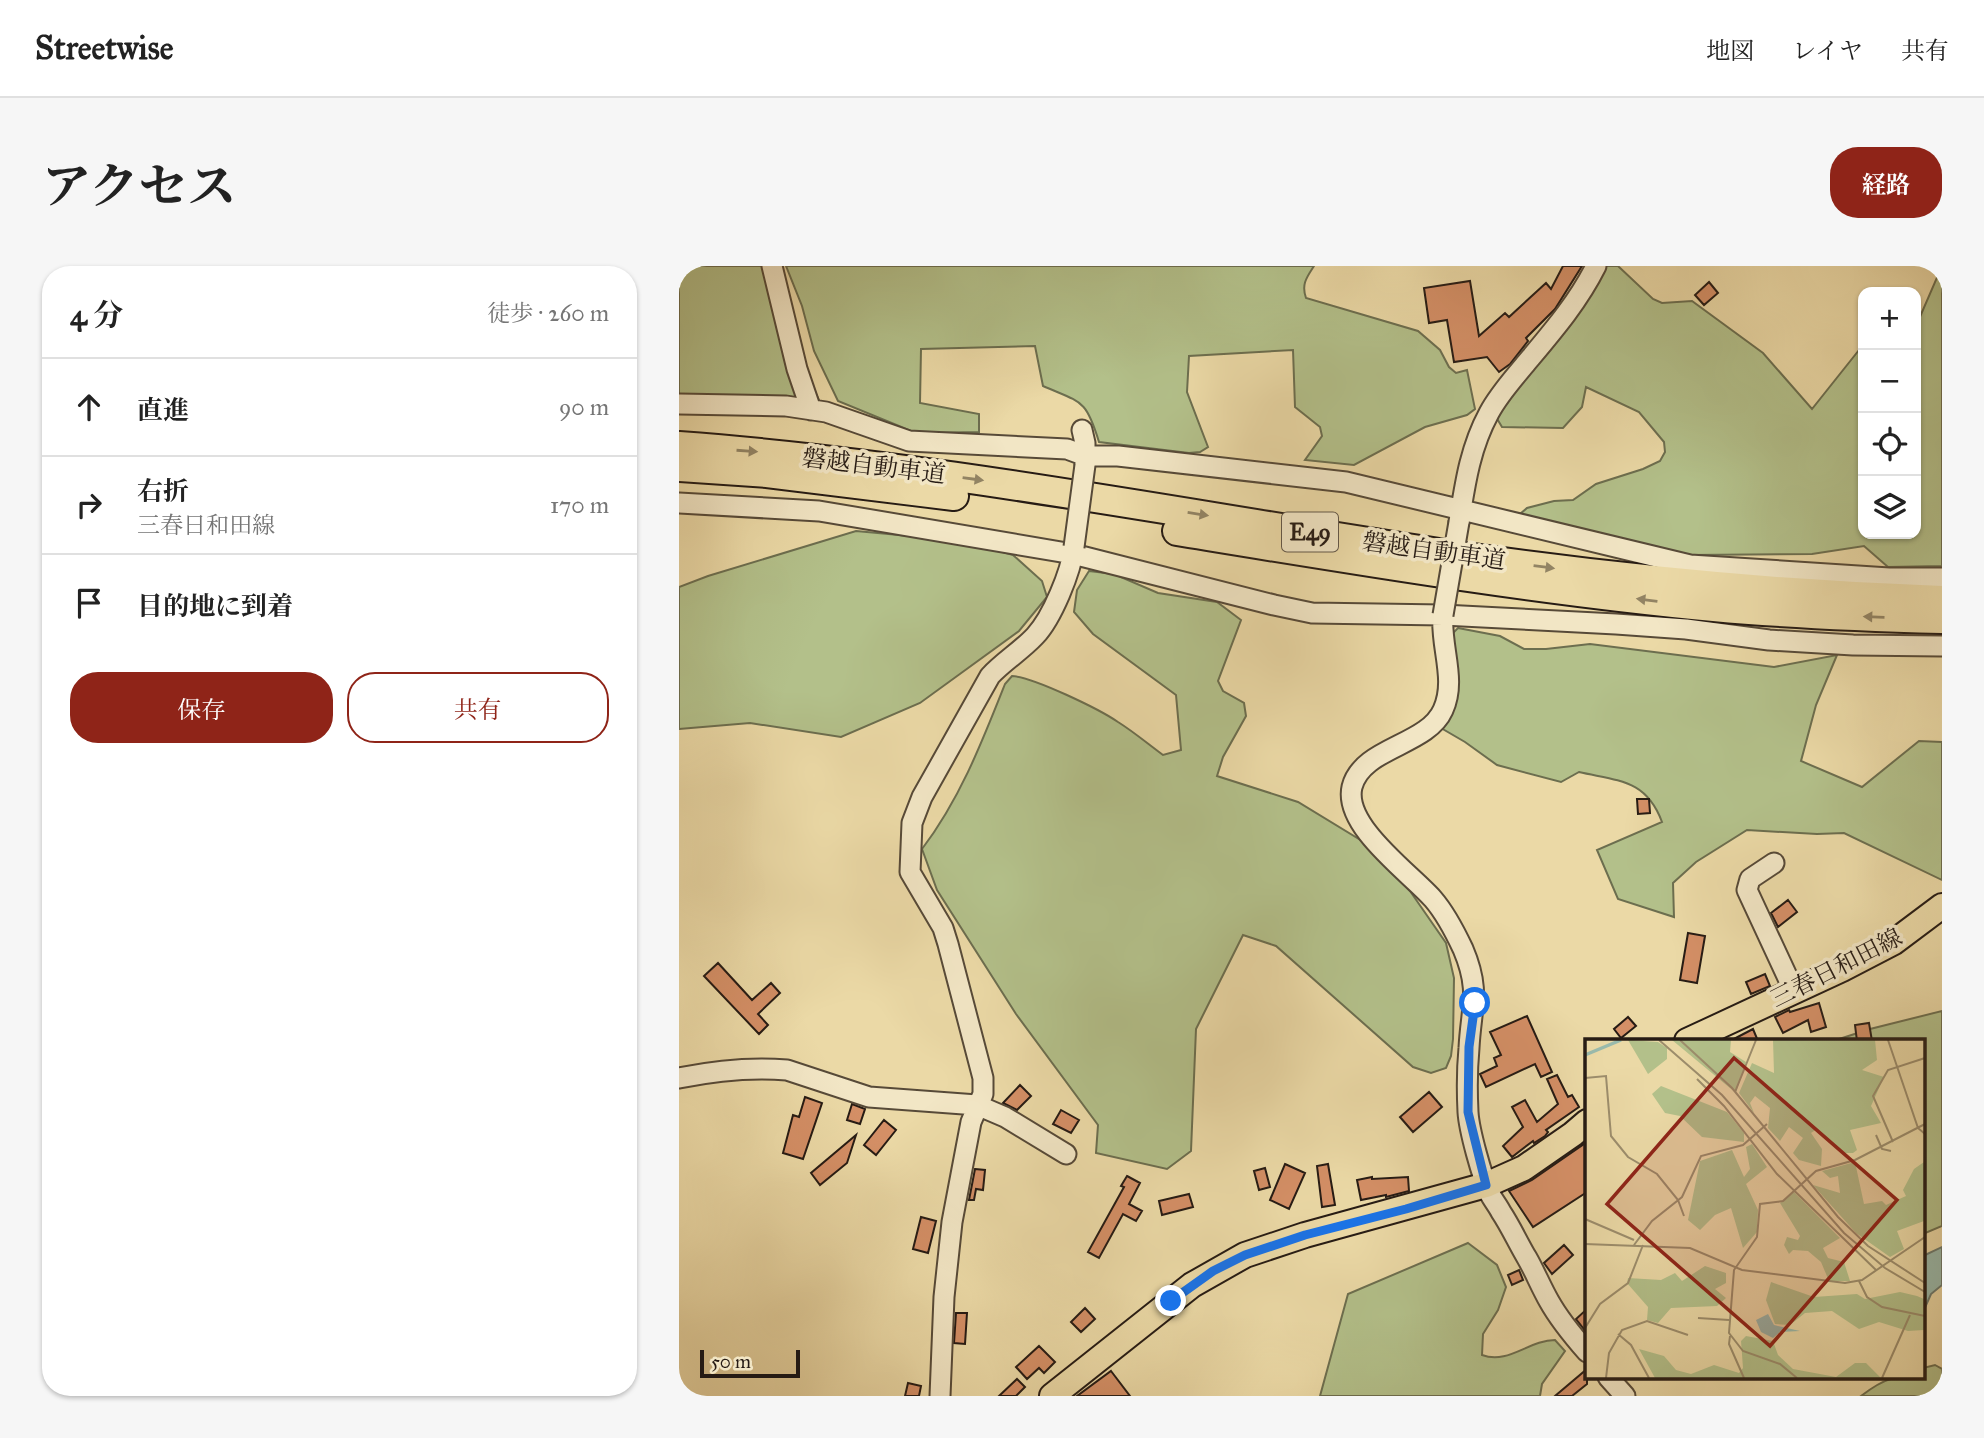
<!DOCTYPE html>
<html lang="ja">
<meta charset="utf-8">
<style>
body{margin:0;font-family:"IM FELL Great Primer","Noto Serif JP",serif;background:#f6f6f6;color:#222}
.controls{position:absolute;right:21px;top:21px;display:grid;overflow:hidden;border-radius:14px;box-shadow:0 2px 5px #0004}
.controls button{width:63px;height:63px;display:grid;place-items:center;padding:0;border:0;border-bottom:2px solid #e0e0e0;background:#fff;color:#222;font:35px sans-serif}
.scale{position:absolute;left:21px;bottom:18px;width:100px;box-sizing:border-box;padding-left:7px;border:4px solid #261b14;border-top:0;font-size:19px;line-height:24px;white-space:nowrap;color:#261b14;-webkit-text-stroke:5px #f2e6c5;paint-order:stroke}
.stop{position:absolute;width:21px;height:21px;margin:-16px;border:5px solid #1a73e8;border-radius:50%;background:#fff}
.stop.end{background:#1a73e8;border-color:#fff;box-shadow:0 2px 7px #0008}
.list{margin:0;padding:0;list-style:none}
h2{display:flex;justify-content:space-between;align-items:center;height:91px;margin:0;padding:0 28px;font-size:30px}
h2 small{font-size:23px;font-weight:400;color:#767676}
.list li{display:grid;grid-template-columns:46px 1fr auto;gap:21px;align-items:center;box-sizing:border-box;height:98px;padding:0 28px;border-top:2px solid #e0e0e0}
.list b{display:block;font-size:26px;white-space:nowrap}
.list p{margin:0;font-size:23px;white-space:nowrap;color:#767676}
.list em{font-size:23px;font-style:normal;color:#767676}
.actions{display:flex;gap:14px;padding:21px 28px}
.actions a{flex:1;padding:16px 0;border:2px solid #8f2418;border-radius:28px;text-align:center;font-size:24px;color:#8f2418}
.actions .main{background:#8f2418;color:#fff}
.icon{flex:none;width:38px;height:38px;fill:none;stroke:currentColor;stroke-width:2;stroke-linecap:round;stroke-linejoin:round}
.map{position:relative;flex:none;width:1263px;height:1130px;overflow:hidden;border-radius:28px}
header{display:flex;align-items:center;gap:42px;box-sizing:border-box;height:98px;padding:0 35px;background:#fff;border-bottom:2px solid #e0e0e0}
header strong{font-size:33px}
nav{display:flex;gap:38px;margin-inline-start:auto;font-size:24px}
.intro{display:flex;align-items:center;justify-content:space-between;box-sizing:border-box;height:168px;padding:0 42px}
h1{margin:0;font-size:49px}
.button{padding:18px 32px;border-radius:28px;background:#8f2418;color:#fff;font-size:24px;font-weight:700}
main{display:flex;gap:42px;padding:0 42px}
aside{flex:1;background:#fff;border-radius:28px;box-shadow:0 2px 5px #0004}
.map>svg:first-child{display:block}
.green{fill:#b3c08a;stroke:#6c6e4f;stroke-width:2}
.water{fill:#99baac;stroke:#6b7a6f;stroke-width:2}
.building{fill:#d48f66;stroke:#261b14;stroke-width:2}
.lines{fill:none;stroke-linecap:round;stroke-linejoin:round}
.minor-casing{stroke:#574a38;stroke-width:23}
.major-casing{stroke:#261b14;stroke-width:28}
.highway-casing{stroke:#261b14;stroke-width:32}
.minor{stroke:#f2e6c5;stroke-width:19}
.major{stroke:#ebd9a6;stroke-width:24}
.highway{stroke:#ebd9a6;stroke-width:28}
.minor-bridge-casing{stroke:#574a38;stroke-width:23;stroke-linecap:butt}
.minor-bridge{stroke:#f2e6c5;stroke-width:19}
.oneway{fill:#928464}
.route{stroke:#1a73e8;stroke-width:9}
.labels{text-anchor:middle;stroke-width:7;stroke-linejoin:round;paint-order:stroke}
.shield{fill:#f2e6c5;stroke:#635849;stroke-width:2}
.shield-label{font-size:23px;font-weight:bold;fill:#261b14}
.street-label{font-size:24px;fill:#261b14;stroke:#f2e6c5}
.inset-river{fill:none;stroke:#99baac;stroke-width:3.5}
.inset-road{fill:none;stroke:#9c8d6c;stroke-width:2}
.view{fill:#8f2418;fill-opacity:0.15;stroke:#8f2418;stroke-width:3.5}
.inset-edge{fill:none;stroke:#261b14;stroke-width:3.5}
</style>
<header>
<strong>Streetwise</strong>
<nav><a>地図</a><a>レイヤ</a><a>共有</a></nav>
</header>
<div class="intro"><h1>アクセス</h1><a class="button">経路</a></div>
<main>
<aside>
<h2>4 分<small>徒歩 · 260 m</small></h2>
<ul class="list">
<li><svg class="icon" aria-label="ahead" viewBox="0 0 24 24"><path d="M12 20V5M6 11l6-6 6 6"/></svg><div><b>直進</b></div><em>90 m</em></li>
<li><svg class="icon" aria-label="right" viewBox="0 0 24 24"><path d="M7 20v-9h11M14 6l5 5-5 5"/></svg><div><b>右折</b><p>三春日和田線</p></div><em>170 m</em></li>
<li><svg class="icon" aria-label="arrive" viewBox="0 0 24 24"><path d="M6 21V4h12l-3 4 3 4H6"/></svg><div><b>目的地に到着</b></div></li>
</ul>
<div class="actions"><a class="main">保存</a><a>共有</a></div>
</aside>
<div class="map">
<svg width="1263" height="1130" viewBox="0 0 1263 1130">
<rect width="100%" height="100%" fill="#ebd9a6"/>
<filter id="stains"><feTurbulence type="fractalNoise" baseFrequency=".00286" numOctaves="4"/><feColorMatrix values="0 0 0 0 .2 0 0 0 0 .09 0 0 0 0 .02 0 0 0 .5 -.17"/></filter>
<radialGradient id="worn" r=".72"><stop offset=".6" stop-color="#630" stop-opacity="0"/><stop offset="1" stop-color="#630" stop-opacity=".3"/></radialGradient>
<path class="green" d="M 0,0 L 89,0 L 95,36 L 144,143 L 0,139 Z
M 107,0 L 635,0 C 628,11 622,18 627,32 L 739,65 L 761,84 L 770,101 L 777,107 L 788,104 L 796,143 L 788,149 L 746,161 L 675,199 L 626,194 L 643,170 L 641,161 L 616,141 L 614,84 L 510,90 L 508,126 L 529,181 L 521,186 L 510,187 L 420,176 C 407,133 403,137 364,120 L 356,80 L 242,83 L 241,137 L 300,148 L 300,166 L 237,167 L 159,135 L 135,85 L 123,40 Z
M 926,0 L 939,0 L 974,33 L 983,37 L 1013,35 L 1084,87 L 1133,143 L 1184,79 L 1184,268 L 1237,268 L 1237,60 L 1263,0 L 1263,300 L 1209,301 L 1185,280 L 1133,288 L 1011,289 L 834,254 L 848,242 L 875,235 L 894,234 L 917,218 L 964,203 L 981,195 L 986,186 L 985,176 L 960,146 L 907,121 L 903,141 L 884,162 L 823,161 L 817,151 Z
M 177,265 L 285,275 L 334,289 L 363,315 L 368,331 L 340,365 L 241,437 L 162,471 L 71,457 L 0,463 L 0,321 L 29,310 Z
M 410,305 L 435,308 L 479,327 L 538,336 L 562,354 L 539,415 L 544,425 L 565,437 L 567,450 L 544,491 L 538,510 L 619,536 L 688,578 L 731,625 L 767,677 L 775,712 L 774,773 L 772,790 L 767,802 L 752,807 L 734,801 L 597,680 L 564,669 L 517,763 L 512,885 L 488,903 L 417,887 L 419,859 L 337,748 L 258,624 L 243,583 C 281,533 303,476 326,418 L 333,410 C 354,411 420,443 439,456 C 455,466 469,478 484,489 L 502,484 L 497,429 L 414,368 L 395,346 L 398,324 Z
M 779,362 L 821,370 L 845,383 L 867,383 L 911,378 L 1095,401 L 1158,389 L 1137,439 L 1122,495 L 1183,521 L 1240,475 L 1263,476 L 1263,614 L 1165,567 L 1138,568 L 1068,564 L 1017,596 L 994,617 L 995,651 L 939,633 L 918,584 L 983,556 C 967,513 939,515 900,506 L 882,516 L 818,499 L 786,476 L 762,462 L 771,370 Z
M 1263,745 L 1263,960 L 1244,968 L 1244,775 L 1154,775 L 1191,763 Z
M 789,977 L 818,999 L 827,1021 L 819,1044 L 804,1068 L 803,1089 C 829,1099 850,1074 876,1074 L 886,1085 L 863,1118 L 861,1130 L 641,1130 L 669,1028 Z
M 1256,1099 L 1263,1103 L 1263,1130 L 1182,1130 C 1207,1111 1213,1111 1244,1111 L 1244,1102 Z"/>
<path class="water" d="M 1263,981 L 1263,1019 L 1252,1028 L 1244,1046 L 1244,990 Z"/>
<path class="building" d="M 884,0 L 903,0 L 876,43 L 847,72 L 849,75 L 831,98 L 820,106 L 808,91 L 775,96 L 768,54 L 750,57 L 745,22 L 791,15 L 800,70 L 826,47 L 830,51 L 867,17 L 872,23 Z
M 1030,16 L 1039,27 L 1025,39 L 1016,29 Z
M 958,533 L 970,533 L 971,547 L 959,548 Z
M 1109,634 L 1118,646 L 1099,661 L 1092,647 Z
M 1009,667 L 1026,670 L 1018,717 L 1001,714 Z
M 39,697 L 73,734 L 92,717 L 101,727 L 79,748 L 89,759 L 80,768 L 25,710 Z
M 1086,708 L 1091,720 L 1072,728 L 1067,716 Z
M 1140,737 L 1147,761 L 1132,766 L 1129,754 L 1104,767 L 1096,751 L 1110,744 L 1111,746 Z
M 848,750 L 873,806 L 862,811 L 856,798 L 807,821 L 801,808 L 818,800 L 815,792 L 822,789 L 811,766 Z
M 949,751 L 957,760 L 942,772 L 935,763 Z
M 1190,757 L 1193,775 L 1178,775 L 1176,759 Z
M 1074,763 L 1079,775 L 1051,775 Z
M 878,809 L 889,831 L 893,829 L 900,841 L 867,864 L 869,866 L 866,870 L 855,877 L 854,875 L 833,891 L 824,880 L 844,861 L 833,841 L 846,834 L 858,856 L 879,838 L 868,813 Z
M 341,819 L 352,830 L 338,844 L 324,837 Z
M 750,826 L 763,841 L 734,866 L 721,851 Z
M 126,831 L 143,837 L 124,893 L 104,887 L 114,849 L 120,851 Z
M 173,838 L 186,843 L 181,858 L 168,854 Z
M 382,844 L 400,854 L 392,867 L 374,858 Z
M 205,854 L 217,864 L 197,889 L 185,879 Z
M 177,869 L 168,897 L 141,919 L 132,907 Z
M 908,876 L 908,926 L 854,961 L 830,925 L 853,914 Z
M 606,898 L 626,907 L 610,943 L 591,934 Z
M 649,898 L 656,939 L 643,941 L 638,900 Z
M 586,902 L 591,921 L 580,924 L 575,905 Z
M 296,903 L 306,904 L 304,924 L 297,923 L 295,934 L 290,934 Z
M 448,910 L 461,917 L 450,938 L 463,945 L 457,955 L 444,948 L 420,992 L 409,986 L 445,921 L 442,920 Z
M 693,911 L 693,913 L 729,911 L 730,925 L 707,931 L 707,929 L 682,934 L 678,914 Z
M 510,928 L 514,941 L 483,949 L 480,935 Z
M 242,951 L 257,955 L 249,987 L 234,983 Z
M 885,979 L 894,989 L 873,1008 L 865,997 Z
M 840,1004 L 844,1014 L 833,1019 L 829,1009 Z
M 406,1042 L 416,1053 L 402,1066 L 392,1056 Z
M 908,1043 L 908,1067 L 897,1053 Z
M 277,1047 L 288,1047 L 286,1078 L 275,1077 Z
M 360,1080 L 376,1096 L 365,1107 L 360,1102 L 348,1113 L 337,1101 Z
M 908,1103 L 908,1118 L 893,1130 L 876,1130 Z
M 432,1105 L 451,1130 L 398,1130 Z
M 338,1113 L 346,1121 L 337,1130 L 320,1130 Z
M 229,1117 L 242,1120 L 240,1130 L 226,1130 Z"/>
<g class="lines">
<g class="minor-casing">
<path id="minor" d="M 93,0 L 118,103 L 132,144
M 0,138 L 107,140 L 147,146 L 230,175 L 388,183 L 407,190 L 439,190 L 667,216 L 1011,299 L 1210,312 L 1263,312
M 403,164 L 406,177 L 406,198
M 0,237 L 140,245 L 394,288 L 595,339 L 633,347 L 764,349 L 937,358 L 1007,363 L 1090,374 L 1174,379 L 1263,380
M 780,256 C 786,218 791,182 810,147 C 820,128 835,112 848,96 C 874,65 899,36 917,0
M 764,349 C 761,380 778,414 764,444 C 748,480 683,481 673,521 C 664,560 731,607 754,633 C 767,648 776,666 784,683 C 802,725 792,741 790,782 C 788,803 788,826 789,846 C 790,864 803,911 811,928 C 814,934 819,940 822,946 C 832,961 839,977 848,992 C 856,1006 862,1021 870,1035 C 880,1053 894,1070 908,1086
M 1095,597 L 1071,613 L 1068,624 L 1115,725
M 0,812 C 34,805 73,801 108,804 L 190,831 L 298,839 L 326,851 L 387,888
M 929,1111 L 946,1130
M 261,1130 L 265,1031 L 273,956 L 292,856 L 304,828 L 304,812 L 269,678 L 264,662 L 231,606 L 233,557 L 243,531 L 311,410 C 325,395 342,385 356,370 C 373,352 392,306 395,281"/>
</g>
<g class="major-casing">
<path id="major" d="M 1008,775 L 1163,703 L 1215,676 L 1263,640
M 373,1130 L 513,1019 L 566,989 L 626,969 L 807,919 L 845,902 L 894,868 L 908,856"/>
</g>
<g class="highway-casing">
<path id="highway" d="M 0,180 C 256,199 507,249 760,287 C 927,312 1094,328 1263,334
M 0,201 L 88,207 L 275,230
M 498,265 C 676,294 855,324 1035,341 C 1111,348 1187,351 1263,353"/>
</g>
<use href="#minor" class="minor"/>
<use href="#major" class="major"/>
<use href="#highway" class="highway"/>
<g class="minor-bridge-casing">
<path id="minor-bridge" d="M 395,281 L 406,199
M 764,349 L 780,256"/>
</g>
<use href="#minor-bridge" class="minor-bridge"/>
</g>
<defs><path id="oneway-solid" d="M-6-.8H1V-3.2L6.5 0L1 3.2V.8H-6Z" transform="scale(1.75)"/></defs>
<g class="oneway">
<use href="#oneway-solid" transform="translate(68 185) rotate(4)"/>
<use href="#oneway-solid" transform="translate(294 213) rotate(8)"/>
<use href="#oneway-solid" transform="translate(519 248) rotate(9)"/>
<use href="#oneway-solid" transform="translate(865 301) rotate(7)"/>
<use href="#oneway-solid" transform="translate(968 334) rotate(-173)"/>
<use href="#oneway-solid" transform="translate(1195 351) rotate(-178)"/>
</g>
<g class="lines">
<path class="route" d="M 492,1035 L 534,1005 L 566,989 L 626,969 L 727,943 L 807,919 L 789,846 L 790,781 L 796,737"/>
</g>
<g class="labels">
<rect class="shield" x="603" y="246.5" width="56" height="39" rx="5"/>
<g class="shield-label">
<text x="631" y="274">E49</text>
</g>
<g class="street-label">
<text transform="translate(195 200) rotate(7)" y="8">磐越自動車道</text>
<text transform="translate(755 285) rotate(8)" y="8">磐越自動車道</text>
<text transform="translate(1157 702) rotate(-27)" y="8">三春日和田線</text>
</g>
</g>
<g transform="translate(906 773)">
<rect width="340" height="340" fill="#ebd9a6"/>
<path d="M 43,1 L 73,3 L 82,9 L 82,20 L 63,35 ZM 87,1 L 146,1 L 145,13 L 161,23 L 151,54 ZM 188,1 L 290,1 L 292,21 L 277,31 L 299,38 L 286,67 L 296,84 L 265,91 L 272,111 L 268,114 L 260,114 L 232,90 L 226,94 L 237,110 L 236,127 L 214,121 L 208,114 L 218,99 L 204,88 L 195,102 L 183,89 L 185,69 L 170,57 L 165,64 L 169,74 L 154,54 L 167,24 L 189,34 ZM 76,47 L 142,73 L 159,94 L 159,103 L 117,98 L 95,77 L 80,74 L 67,55 ZM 167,105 L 182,128 L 161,145 L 173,171 L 172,193 L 158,209 L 146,169 L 130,176 L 115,191 L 103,181 L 115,122 L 147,111 L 159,138 L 165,130 L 161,108 ZM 270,123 L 279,165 L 297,162 L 301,166 L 321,157 L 318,151 L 329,130 L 339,123 L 339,182 L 312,192 L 319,210 L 305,218 L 271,194 L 228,146 L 255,154 L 253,137 L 245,139 L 237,132 ZM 209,153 L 255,199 L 238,209 L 243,219 L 259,223 L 265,242 L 244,242 L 236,223 L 223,212 L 208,211 L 204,215 L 199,206 L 202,198 L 213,201 L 215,197 L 195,164 ZM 120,227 L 141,234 L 141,244 L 130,250 L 141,259 L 132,267 L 86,269 L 73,284 L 62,281 L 63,268 L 42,244 L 43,239 L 76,241 L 90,234 L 97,242 ZM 186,243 L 229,258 L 272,255 L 280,260 L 315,253 L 332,257 L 339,260 L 339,291 L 323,292 L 294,283 L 274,290 L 247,272 L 220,274 L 205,286 L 190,285 L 181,261 ZM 161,297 L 188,302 L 193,316 L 208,330 L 251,338 L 270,324 L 281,324 L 296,339 L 70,339 L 54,310 L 79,317 L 91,331 L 106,335 L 129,326 L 154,334 L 158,329 L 156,302 Z" fill="#b3c08a"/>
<path d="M 183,275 L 189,286 L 215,292 L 195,293 L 188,299 L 176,293 L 171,281 Z" fill="#99baac"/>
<path class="inset-river" d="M 0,16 L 36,1"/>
<path class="inset-road" d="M 74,1 L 137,56 L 259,194 L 300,229 L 340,253M 95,1 L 147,49 L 253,178 L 283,207 L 340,244M 303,1 L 333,89 L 340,95M 0,39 L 21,37 L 26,97 L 43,118 L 72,135 L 93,161 L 99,177M 112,40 L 139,67 L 192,135 L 291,231M 150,53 L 171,1M 291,96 L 297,110 L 306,112M 308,103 L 288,57 L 303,31 L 340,19M 0,180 L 49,201M 0,205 L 105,209 L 157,231 L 260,244 L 277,241 L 340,198M 49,206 L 67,182 L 97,158 L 116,117 L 158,106 L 182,85M 274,242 L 282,258 L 297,268 L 340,277M 113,279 L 144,281M 0,289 L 15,265 L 43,244 L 58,206M 33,295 L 46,306 L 64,339M 145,297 L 144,305 L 159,339M 21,339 L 24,314 L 37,291 L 62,282 L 103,296M 212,339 L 195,325 L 158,312 L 144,294 L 149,231 L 172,198 L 175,165 L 198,162 L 231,132 L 270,121 L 340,85M 297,339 L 325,276"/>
<path class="view" d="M 149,19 L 312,161 L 185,307 L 22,165 Z"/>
<rect width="340" height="340" class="inset-edge"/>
</g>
<rect width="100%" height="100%" filter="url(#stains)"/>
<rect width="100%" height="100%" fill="url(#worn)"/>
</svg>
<div class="controls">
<button>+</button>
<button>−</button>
<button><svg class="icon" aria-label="locate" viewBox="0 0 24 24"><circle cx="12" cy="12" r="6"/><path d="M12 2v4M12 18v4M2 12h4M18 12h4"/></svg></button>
<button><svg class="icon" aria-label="layers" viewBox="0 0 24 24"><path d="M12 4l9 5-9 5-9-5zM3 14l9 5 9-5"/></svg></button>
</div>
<div class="scale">50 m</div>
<div class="stop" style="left:796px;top:737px"></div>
<div class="stop end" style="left:492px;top:1035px"></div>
</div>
</main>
